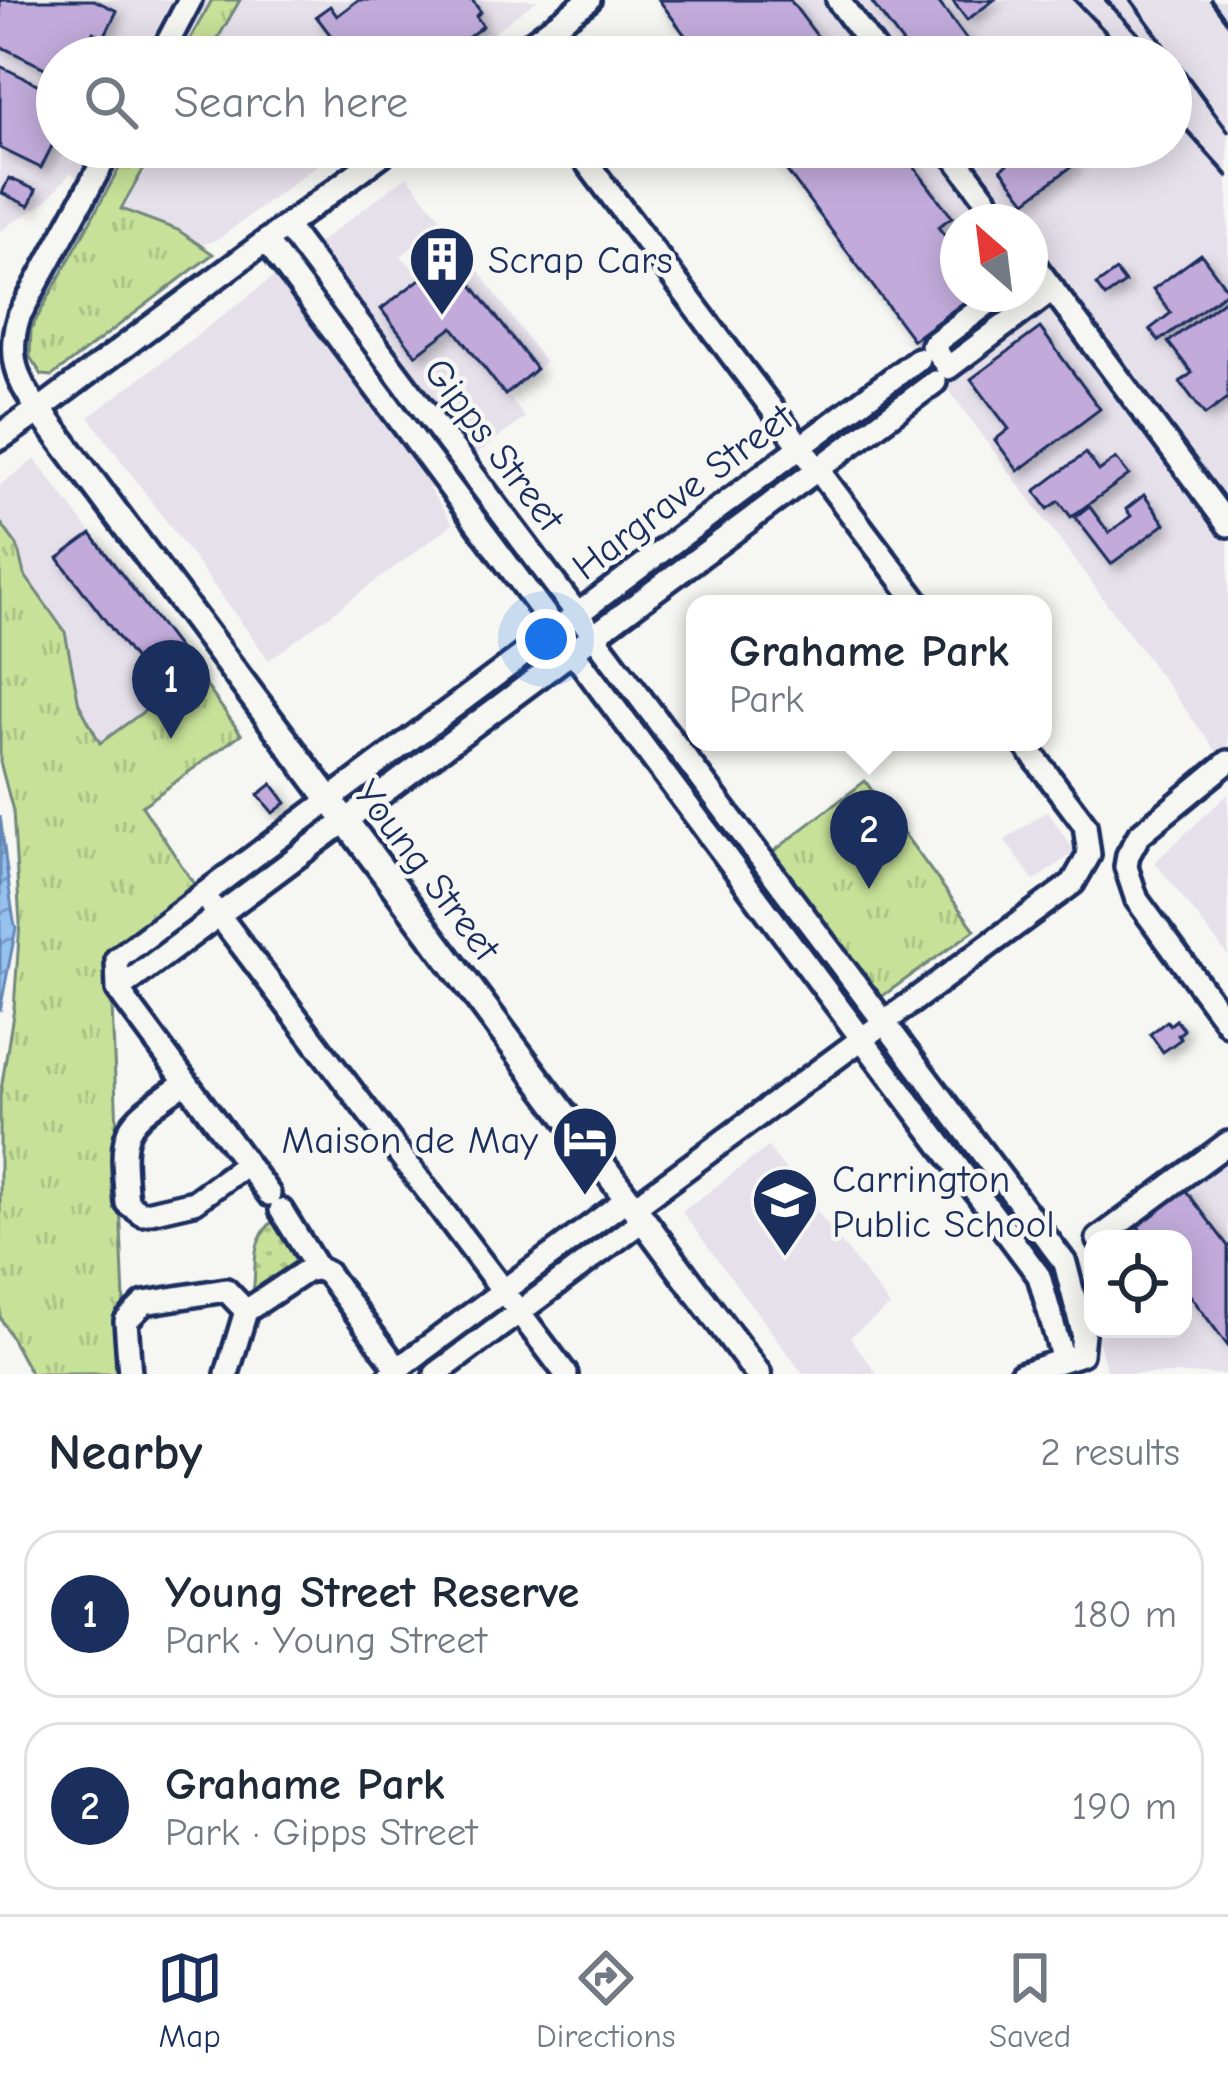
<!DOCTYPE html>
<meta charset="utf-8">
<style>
body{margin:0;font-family:"Comic Neue",sans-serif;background:#f6f6f7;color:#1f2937}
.controls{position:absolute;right:36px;bottom:36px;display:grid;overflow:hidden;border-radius:24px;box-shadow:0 6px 30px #0003}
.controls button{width:108px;height:108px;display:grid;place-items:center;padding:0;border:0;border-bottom:3px solid #e0e1e3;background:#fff;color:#1f2937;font:60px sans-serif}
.compass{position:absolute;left:940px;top:204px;width:108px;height:108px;border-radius:50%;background:#fff;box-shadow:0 6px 30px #0003;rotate:332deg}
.you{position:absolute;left:546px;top:639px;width:42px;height:42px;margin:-30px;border:9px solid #fff;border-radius:50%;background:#1a73e8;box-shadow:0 0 0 18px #1a73e833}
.badge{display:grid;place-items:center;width:78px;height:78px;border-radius:50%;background:#1b2f5e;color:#fff;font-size:39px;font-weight:700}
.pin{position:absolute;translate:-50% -99px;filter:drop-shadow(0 3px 6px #0008)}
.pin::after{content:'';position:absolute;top:63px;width:42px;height:36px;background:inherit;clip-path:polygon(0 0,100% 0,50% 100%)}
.popup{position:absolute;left:686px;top:595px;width:366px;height:156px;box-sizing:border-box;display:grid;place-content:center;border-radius:24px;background:#fff;filter:drop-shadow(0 3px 9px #0005);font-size:39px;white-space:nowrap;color:#747a83}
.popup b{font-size:45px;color:#1f2937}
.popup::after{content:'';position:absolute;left:50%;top:100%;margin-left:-24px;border:24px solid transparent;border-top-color:#fff}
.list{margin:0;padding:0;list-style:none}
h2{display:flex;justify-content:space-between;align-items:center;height:156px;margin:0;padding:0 48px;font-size:51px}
h2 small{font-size:39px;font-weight:400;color:#747a83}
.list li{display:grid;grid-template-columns:78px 1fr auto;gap:36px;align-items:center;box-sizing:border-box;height:168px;margin:0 24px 24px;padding:0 24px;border:3px solid #e0e1e3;border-radius:36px}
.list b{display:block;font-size:45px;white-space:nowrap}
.list p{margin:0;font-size:39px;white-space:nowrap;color:#747a83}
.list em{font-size:39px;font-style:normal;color:#747a83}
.icon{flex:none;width:66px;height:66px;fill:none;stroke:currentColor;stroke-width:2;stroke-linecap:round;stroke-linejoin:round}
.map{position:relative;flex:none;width:1228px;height:1374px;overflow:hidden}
.search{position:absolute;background:#fff;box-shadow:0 6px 30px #0003;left:36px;right:36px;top:36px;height:132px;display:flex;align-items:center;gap:30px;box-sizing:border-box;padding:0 42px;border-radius:66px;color:#747a83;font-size:45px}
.sheet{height:540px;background:#fff}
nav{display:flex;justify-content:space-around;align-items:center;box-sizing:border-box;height:168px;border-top:3px solid #e0e1e3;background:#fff;font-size:33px;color:#747a83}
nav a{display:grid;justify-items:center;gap:6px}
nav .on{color:#1b2f5e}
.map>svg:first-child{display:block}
.built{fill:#e6e0eb;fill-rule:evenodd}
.grass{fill:url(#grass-dots);stroke:#71887b;stroke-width:3}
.park{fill:url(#park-tufts);stroke:#71887b;stroke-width:3}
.water{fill:url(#water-waves);stroke:#6587b6;stroke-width:3}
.building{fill:#c2abda;stroke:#1b2f5e;stroke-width:3;filter:url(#shadow)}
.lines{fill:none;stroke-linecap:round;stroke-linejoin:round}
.minor-casing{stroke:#1b2f5e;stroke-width:30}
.major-casing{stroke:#1b2f5e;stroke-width:33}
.minor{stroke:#f6f6f2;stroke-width:21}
.major{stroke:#f6f6f2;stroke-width:24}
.rail{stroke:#1b2f5e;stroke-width:4.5}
.labels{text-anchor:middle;stroke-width:9;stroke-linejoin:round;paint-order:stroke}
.poi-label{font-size:39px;fill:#1b2f5e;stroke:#f6f6f2;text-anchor:start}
.street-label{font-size:39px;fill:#1b2f5e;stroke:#f6f6f2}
</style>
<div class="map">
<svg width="1228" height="1374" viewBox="0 0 1228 1374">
<defs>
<pattern id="grass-dots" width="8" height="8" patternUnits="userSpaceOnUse" patternTransform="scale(3)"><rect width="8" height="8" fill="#c7e198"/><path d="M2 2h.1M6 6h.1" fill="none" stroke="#aac185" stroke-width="1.8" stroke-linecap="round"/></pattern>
<pattern id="park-tufts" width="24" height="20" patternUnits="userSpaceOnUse" patternTransform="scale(3)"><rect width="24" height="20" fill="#c7e198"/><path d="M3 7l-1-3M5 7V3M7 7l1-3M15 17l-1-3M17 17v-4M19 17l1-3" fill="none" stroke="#aac185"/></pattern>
<pattern id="water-waves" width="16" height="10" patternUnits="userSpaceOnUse" patternTransform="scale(3)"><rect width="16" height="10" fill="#96c2f0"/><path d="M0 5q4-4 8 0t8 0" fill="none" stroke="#7a9ec6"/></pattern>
<filter id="shadow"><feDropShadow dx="6" dy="6" stdDeviation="6" flood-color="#0004"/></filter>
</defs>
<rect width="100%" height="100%" fill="#f6f6f2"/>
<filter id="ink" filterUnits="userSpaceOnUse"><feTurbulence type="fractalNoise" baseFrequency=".00833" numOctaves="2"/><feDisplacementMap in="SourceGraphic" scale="24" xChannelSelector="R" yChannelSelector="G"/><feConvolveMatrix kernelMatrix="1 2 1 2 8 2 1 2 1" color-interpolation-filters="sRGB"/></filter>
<g filter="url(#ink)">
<path class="built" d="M 0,0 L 537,0 L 461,57 L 57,57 L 57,147 L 341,147 L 220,238 L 186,251 L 109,212 L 71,172 L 47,200 L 0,231 Z
M 659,0 L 1228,0 L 1228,767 L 769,147 L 1171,147 L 1171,57 L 701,57 ZM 958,222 L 1030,222 L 1030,294 L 958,294 Z
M 407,176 L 444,222 L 401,256 L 421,277 L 460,245 L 545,363 L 506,392 L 525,418 L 429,489 L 453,524 L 269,660 L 89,417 Z
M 35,459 L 197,673 L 101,744 L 79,704 L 65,632 L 24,574 L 17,545 L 0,522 L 0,485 Z
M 1228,794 L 1228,956 L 1155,862 Z
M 1047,811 L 1075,852 L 1034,881 L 1005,840 Z
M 768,1147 L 890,1306 L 850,1337 L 877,1374 L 803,1374 L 682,1212 Z
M 1228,1160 L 1228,1374 L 1107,1374 L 1096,1329 L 1183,1329 L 1183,1239 L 1115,1239 Z"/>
<path class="grass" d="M 278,1216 L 308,1261 L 261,1296 L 253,1293 C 258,1258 248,1242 278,1216 Z"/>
<path class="park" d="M 212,0 L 240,0 L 207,57 L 180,57 Z
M 131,147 L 156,147 L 121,209 L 178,230 L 213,254 L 52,376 L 42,375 L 30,357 L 31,329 Z
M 0,522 L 17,545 L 24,574 L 65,632 L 79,704 L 100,743 L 197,673 L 241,734 L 142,806 L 198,890 L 110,957 L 127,1374 L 31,1374 L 0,1317 L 0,1096 L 14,1008 L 20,923 L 13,811 L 0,762 Z
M 865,781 L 975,930 L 881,997 L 871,993 L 769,855 Z"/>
<path class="water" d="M 0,816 C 3,835 12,922 16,928 L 0,1011 Z"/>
<path class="building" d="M 0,0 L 94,0 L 117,11 L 104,37 L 93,32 L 80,57 L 57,57 L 57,74 L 0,46 Z
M 358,0 L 472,0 L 481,12 L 476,16 L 483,26 L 466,39 L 471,45 L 455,57 L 347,57 L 316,16 L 330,6 L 337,16 Z
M 659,0 L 790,0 L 833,57 L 701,57 Z
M 870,0 L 937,0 L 980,57 L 913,57 Z
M 952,0 L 994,0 L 967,20 Z
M 0,66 L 57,94 L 57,136 L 41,168 L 0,148 Z
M 769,147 L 899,147 L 952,217 L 938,227 L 951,244 L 958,239 L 958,294 L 975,294 L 913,340 Z
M 1030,147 L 1062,147 L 1075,164 L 1026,201 L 1001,169 Z
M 9,178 L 36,190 L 29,206 L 2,193 Z
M 1201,254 L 1228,291 L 1159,341 L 1150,329 L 1171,313 L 1153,289 Z
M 450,256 L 536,369 L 505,395 L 453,327 L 416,355 L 381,309 Z
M 1116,271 L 1125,283 L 1105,297 L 1096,285 Z
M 1228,297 L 1228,398 L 1205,415 L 1180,382 L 1192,373 L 1168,342 Z
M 1040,328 L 1100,409 L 1018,471 L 995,440 L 1009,429 L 971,379 Z
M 1086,453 L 1099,471 L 1116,458 L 1129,475 L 1071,517 L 1059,501 L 1048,509 L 1035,491 Z
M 1144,495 L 1165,524 L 1111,564 L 1075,517 L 1089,506 L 1109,533 L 1131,516 L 1126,509 Z
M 91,534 L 197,673 L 164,698 L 58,558 Z
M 272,784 L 286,803 L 273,813 L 258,795 Z
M 1176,1020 L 1184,1030 L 1178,1035 L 1181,1039 L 1163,1052 L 1150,1034 L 1167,1021 L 1170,1025 Z
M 1184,1188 L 1228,1246 L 1228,1346 L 1183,1286 L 1183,1239 L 1147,1239 L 1136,1224 Z"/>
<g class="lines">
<g class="minor-casing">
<path id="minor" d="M 838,0 L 880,57
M 160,57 L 190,0
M 512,57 L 589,0
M 111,147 L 19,316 C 7,353 15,380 39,410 L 392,147
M 575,147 L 919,604
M 947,147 L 1003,222
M 286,226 L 1065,1263 L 1083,1333 L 1081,1354 L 1021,1374
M 266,241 L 1039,1276 L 1063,1360
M 1030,259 L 1228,525
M 1000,294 L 932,345 L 948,368 L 1053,289
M 1228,762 L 1139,835 L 1128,855 L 1126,867 L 1137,900 L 1228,1024
M 212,906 L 566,1374
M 118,990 L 117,959 L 918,359
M 118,990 L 935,382
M 118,990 L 269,1194
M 184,1083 C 121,1127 120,1125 127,1203 L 142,1214 L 194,1202 L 245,1165
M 634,1207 L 1073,883 L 1089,855 L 1085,825 L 1023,742
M 281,1210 L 317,1268
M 1098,1239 L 1228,1143
M 130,1374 L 126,1321 L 144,1303 L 226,1290 L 246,1311
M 227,1374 L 246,1311 L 306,1271 L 317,1268 L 327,1273 L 398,1369
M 391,1374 L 627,1199
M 436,1374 L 643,1220"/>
</g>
<g class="major-casing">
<path id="major" d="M 0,437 L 39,410 L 758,1374"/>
</g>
<use href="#minor" class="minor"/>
<use href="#major" class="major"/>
<path class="rail" d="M 1075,0 L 1129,57
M 1106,0 L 1139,35
M 1131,0 L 1228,131
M 1211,0 L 1228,23
M 1171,113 L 1228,176"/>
</g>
</g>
<defs>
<g id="building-pin" transform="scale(3.45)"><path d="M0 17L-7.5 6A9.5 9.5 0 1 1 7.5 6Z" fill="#1b2f5e" stroke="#f6f6f2"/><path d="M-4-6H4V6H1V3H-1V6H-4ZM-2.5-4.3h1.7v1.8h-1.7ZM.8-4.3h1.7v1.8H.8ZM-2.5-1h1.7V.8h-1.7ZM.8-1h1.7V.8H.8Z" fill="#fff"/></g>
<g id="hotel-pin" transform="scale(3.45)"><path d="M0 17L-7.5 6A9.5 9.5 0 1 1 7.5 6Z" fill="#1b2f5e" stroke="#f6f6f2"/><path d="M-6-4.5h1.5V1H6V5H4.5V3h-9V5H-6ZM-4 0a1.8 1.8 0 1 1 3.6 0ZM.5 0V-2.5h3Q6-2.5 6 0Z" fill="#fff"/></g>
<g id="school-pin" transform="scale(3.45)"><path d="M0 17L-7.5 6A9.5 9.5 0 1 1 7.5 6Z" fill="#1b2f5e" stroke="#f6f6f2"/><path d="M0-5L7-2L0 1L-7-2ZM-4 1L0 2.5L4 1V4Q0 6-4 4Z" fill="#fff"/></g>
</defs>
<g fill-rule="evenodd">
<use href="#building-pin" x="442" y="259"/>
<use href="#hotel-pin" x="585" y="1139"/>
<use href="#school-pin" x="785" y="1200"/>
</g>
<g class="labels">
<g class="poi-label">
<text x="488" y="273">Scrap Cars</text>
<text x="538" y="1153" text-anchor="end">Maison de May</text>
<text x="832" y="1192">Carrington<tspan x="832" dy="45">Public School</tspan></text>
</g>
<g class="street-label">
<text transform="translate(495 444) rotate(53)" y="14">Gipps Street</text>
<text transform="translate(682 491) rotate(-37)" y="14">Hargrave Street</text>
<text transform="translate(428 870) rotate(53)" y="14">Young Street</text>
</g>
</g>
</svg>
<div class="controls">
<button><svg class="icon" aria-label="locate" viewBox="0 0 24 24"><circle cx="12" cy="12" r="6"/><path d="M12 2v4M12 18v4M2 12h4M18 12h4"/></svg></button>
</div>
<svg class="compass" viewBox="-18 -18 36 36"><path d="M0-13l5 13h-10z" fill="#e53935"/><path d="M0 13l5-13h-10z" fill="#747a83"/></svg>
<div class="you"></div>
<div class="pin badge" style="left:171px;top:739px">1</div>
<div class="pin badge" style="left:869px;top:889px">2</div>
<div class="popup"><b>Grahame Park</b>Park</div>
<div class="search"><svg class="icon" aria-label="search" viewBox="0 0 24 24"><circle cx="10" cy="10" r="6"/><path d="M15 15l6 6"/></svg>Search here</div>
</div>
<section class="sheet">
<h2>Nearby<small>2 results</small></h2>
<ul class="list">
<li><span class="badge">1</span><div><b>Young Street Reserve</b><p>Park · Young Street</p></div><em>180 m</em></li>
<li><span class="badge">2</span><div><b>Grahame Park</b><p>Park · Gipps Street</p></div><em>190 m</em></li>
</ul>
</section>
<nav>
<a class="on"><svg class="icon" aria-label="map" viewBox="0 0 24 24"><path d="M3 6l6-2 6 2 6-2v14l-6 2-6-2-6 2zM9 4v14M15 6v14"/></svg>Map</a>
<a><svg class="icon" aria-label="directions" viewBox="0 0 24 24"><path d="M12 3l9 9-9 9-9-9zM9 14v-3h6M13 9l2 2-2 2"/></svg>Directions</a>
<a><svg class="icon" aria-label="saved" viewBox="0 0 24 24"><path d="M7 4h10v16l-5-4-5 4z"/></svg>Saved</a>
</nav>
